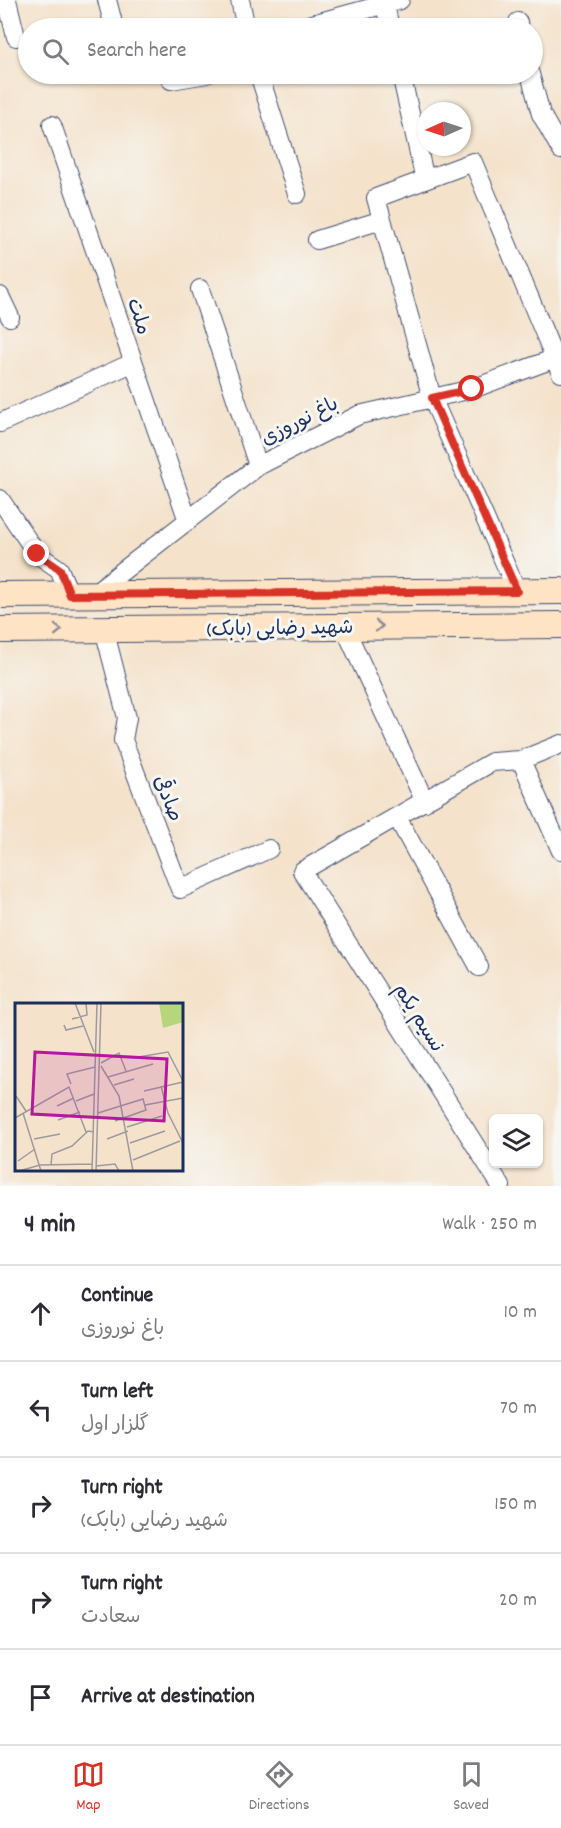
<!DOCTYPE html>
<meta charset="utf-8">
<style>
body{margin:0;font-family:Dekko,"Playpen Sans Arabic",sans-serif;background:#f7f7f7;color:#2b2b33}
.controls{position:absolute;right:18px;bottom:18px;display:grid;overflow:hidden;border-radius:9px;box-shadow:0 2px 4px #0004}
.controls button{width:54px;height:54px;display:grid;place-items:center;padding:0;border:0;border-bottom:2px solid #e1e1e2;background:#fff;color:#2b2b33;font:30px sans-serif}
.compass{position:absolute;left:417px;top:102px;width:54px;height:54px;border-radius:50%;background:#fff;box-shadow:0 2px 4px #0004;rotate:267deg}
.stop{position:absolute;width:18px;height:18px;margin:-14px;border:4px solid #d93025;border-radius:50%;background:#fff}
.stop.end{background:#d93025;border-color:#fff;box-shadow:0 2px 6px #0008}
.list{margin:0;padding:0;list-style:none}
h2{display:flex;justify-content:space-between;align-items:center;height:78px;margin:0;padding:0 24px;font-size:26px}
h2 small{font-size:20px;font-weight:400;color:#7c7c81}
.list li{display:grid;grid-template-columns:39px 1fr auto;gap:18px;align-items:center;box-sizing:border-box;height:96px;padding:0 24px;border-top:2px solid #e1e1e2}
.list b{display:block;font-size:22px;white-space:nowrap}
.list p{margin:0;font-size:20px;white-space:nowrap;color:#7c7c81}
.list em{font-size:20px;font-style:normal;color:#7c7c81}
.icon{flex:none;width:33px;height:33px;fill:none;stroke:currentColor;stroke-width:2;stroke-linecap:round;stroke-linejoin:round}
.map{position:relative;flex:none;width:561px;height:1186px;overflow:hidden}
.search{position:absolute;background:#fff;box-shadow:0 2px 4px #0004;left:18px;right:18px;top:18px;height:66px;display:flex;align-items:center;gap:15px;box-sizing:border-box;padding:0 21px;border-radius:33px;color:#7c7c81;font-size:22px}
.sheet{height:558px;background:#fff}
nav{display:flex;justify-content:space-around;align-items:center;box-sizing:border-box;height:84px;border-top:2px solid #e1e1e2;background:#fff;font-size:16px;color:#7c7c81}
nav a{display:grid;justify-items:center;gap:3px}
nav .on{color:#d93025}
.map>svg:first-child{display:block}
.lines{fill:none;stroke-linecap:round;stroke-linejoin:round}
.street-casing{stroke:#3c4a6e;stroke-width:20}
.secondary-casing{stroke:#3c4a6e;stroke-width:28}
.street{stroke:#fff;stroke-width:18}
.secondary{stroke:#fee4c5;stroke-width:26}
.oneway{stroke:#8c8a92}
.route{stroke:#d93025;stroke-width:8}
.labels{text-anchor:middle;stroke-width:6;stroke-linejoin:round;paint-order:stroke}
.street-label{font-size:20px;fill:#1b2f5e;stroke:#f6f6f2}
.inset-road{fill:none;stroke:#9d9a9f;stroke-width:1.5}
.view{fill:#b5179e;fill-opacity:0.15;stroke:#b5179e;stroke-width:3}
.inset-edge{fill:none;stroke:#1b2f5e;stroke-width:3}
</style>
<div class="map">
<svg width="561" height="1186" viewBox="0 0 561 1186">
<rect width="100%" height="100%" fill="#f6f6f2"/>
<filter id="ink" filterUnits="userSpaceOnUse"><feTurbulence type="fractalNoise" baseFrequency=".0167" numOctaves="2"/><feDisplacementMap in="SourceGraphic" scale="12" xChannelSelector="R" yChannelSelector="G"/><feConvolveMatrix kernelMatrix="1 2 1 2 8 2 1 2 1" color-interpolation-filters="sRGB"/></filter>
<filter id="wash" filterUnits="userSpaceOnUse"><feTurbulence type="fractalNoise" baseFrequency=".008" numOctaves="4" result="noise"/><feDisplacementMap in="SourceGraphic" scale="24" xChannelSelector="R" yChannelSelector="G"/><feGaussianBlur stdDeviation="1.35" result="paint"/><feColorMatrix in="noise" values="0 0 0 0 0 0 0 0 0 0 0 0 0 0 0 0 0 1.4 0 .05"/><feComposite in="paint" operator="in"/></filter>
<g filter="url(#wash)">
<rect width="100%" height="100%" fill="#f4e2cb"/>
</g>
<g filter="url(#ink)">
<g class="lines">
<g class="street-casing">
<path id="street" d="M 7,0 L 16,37
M 107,0 L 112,19
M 240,0 L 246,28
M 384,0 L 390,28
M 518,22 L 519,28
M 298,28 L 400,0
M 259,74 L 297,194
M 401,74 L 425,180
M 530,74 L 541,114 L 561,150
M 171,80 L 207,74
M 52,125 L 188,521
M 317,240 L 382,220
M 200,289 L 258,466
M 0,296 L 10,317
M 0,423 L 132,363
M 0,499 L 37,554 L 59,569 L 70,595
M 517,591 L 432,398 L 376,198 L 473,162 L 561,373
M 93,594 L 258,466 L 359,415 L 472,389 L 561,356
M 344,626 L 425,802
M 104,629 L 127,718 L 123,740 L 180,889 L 269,849
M 521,760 L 561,851
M 397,817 L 479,967
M 501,1186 L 302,871 L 492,762 L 521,760 L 561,744"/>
</g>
<g class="secondary-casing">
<path id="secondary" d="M 0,595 L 561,591
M 0,630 L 561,625"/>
</g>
<use href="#street" class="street"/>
<use href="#secondary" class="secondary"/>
</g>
<defs><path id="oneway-chevron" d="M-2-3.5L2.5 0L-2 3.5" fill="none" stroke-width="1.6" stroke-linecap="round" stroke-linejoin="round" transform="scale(1.5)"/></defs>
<g class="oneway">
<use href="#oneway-chevron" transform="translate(379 626)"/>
<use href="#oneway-chevron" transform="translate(58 630) rotate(-1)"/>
</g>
</g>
<g class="lines" filter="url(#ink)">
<path class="route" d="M 37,554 L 60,569 L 70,595 L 517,591 L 432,398 L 472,389"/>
</g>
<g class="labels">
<g class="street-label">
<text transform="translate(140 316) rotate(72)" y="7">ملت</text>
<text transform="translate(299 420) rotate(-27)" y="7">باغ نوروزی</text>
<text transform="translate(280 627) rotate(-1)" y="7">شهید رضایی (بابک)</text>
<text transform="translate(169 798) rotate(69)" y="7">صادقی</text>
<text transform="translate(420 1017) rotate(58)" y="7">نسیم یکم</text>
</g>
</g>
<g transform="translate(15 1003)">
<rect width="168" height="168" fill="#f4e2cb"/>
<path d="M 144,0 L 168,0 L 168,19 L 148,25 Z" fill="#b6d57c"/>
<path class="inset-road" d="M 60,0 L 79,49M 57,16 L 72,12 L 71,0M 49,22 L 51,27 L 68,23M 117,55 L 153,49 L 168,78M 86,60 L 104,50 L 111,68M 86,63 L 104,93 L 118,168M 93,74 L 138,61M 56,81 L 52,71 L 80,64M 99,82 L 119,76M 146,83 L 153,110 L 168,140M 129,88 L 168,79M 1,93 L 11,108M 61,98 L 79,91M 130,102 L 168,95M 42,103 L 59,95M 8,110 L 26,168M 83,110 L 128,96 L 131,107 L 100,118M 0,115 L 54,84 L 71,129M 43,117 L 65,109M 112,124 L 147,113M 19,136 L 45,131M 92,136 L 113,128M 115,140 L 150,128M 118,157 L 165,138M 3,158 L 20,146M 36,162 L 37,151 L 57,143 L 73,128 L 79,129M 81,163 L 100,161 L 104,168M 4,168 L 25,162 L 77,161M 77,168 L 82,0M 81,168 L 86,0"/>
<path class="view" d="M 20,49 L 152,56 L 149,118 L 17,111 Z"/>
<rect width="168" height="168" class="inset-edge"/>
</g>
</svg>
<div class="controls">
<button><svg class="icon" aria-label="layers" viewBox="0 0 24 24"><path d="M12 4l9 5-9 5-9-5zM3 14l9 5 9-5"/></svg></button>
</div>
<svg class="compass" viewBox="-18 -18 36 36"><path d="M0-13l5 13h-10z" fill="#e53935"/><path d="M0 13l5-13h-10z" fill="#7c7c81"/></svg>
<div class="stop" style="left:472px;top:389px"></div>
<div class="stop end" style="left:37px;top:554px"></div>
<div class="search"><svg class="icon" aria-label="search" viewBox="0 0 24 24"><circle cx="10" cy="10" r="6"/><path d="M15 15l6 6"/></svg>Search here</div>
</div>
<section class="sheet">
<h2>4 min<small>Walk · 250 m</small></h2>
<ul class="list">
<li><svg class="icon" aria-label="ahead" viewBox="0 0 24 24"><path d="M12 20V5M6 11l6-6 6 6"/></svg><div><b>Continue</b><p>باغ نوروزی</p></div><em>10 m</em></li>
<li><svg class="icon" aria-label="left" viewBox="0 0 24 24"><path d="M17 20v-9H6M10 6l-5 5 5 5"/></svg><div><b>Turn left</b><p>گلزار اول</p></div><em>70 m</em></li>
<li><svg class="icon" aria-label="right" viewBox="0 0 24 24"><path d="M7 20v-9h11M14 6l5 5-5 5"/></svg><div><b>Turn right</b><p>شهید رضایی (بابک)</p></div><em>150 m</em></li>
<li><svg class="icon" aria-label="right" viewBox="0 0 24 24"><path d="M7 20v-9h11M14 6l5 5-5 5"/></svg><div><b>Turn right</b><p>سعادت</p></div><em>20 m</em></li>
<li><svg class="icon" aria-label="arrive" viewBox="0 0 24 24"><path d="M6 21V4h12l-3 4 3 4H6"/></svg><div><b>Arrive at destination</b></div></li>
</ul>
</section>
<nav>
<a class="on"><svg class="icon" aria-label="map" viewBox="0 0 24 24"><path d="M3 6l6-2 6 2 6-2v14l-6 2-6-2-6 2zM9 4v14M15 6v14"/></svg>Map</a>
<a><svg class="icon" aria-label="directions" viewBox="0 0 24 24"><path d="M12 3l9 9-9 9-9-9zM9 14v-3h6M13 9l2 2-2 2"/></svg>Directions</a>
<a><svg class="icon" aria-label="saved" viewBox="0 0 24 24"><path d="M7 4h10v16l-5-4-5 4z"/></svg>Saved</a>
</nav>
